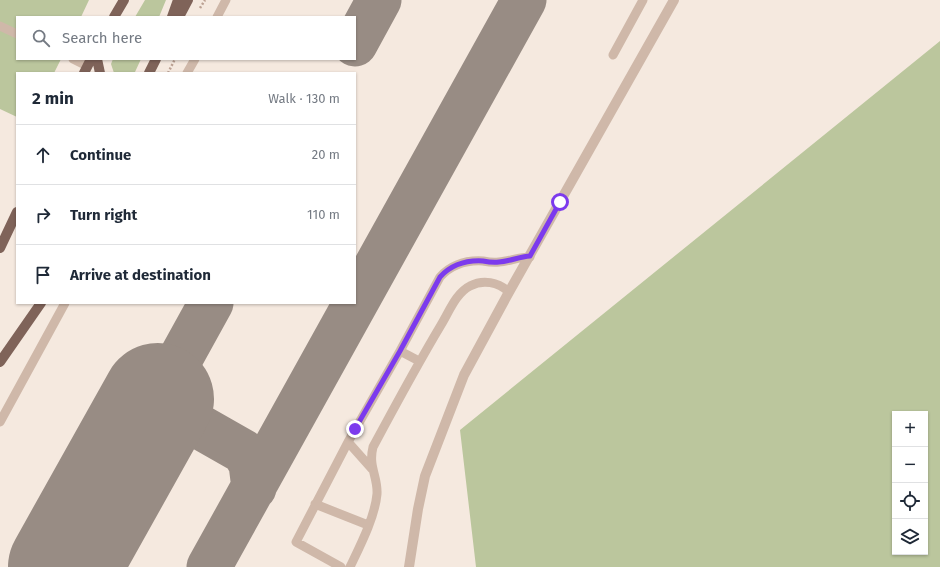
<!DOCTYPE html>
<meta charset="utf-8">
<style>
body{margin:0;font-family:"Fira Sans",sans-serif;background:#f2f2f3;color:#1f2937}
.controls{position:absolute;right:12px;bottom:12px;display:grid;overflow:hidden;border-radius:0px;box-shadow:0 1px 3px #0004}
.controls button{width:36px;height:36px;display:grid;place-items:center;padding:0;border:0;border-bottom:1px solid #e0e1e3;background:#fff;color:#1f2937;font:20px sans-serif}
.stop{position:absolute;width:12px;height:12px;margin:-9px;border:3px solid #7c3aed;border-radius:50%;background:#fff}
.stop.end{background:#7c3aed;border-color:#fff;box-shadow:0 1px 4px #0008}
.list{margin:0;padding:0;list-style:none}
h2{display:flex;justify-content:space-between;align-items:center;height:52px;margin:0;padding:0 16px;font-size:17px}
h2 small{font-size:13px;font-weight:400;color:#747a83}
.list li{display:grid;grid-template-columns:26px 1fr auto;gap:12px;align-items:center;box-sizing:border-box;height:60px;padding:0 16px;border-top:1px solid #e0e1e3}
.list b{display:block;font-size:15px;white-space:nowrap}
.list em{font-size:13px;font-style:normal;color:#747a83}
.icon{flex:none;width:22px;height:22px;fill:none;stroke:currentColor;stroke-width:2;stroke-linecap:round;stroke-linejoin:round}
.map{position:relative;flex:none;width:940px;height:567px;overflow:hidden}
.search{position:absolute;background:#fff;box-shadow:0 1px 3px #0004;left:16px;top:16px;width:340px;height:44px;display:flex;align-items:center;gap:10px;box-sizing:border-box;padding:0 14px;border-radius:0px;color:#747a83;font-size:15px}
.panel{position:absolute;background:#fff;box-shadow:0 1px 3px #0004;left:16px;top:72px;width:340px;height:232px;border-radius:0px}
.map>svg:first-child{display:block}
.green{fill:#bbc69d;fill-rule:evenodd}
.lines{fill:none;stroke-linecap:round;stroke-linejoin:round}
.taxiway{stroke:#988c84;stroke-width:45}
.runway{stroke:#988c84;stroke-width:112}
.path{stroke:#bba193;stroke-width:2.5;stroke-dasharray:2 2;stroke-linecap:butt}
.service{stroke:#cfb8a9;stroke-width:9}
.minor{stroke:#cfb8a9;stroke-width:10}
.primary{stroke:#7f6359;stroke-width:10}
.route{stroke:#7c3aed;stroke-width:5}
</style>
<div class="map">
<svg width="940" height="567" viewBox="0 0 940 567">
<rect width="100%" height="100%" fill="#f5e9df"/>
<path class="green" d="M 0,0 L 89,0 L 81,17 L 17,17 L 17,59 L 61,59 L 54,73 L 17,73 L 17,117 L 0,109 Z
M 145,0 L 166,0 L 159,17 L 135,17 Z
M 940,41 L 940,567 L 476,567 L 460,430 ZM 895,414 L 925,414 L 925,552 L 895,552 Z
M 113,59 L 141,59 L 135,72 L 134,73 L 114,73 L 111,64 Z"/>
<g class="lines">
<path class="taxiway" d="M 355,44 L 379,0
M 158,399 L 211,303
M 143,427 C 157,421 170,417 186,419 L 244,452 L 251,464 L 254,488
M 209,567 L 524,0"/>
<path class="runway" d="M 64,567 L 158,399"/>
<path class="path" d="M 200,8 L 205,0
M 168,73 L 175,59"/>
<path class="service" d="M 217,17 L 226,0
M 0,26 L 17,34
M 613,55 L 643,0
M 73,59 L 87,66
M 187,73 L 195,59
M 400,351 L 419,361
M 0,422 L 65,303
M 348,442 L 372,469
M 315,504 L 368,525
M 341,567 L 296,542 L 348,442 L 400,351 L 440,277 C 452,264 466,260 483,261 C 488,262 493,263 499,262 C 510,261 519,257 530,257
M 350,567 C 360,546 375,517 377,494 C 378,476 368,467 373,447 C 395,406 417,365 441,325 C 449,312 456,293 470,286 C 483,279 498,282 509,292"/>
<path class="minor" d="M 409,567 L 418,509 L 425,476 L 464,375 L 509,292 L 674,0"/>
<path class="primary" d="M 114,17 L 124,0
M 172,17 L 178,0
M 179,17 L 188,0
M 97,59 L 100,73
M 84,73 L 91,59
M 149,73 L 156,59
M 0,248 L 17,212
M 0,362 L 41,303"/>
</g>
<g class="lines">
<path class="route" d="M 355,429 L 400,351 L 440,277 C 452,264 466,260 483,261 C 488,262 493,263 499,262 C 510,261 519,257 530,256 L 560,202"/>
</g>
</svg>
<div class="controls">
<button>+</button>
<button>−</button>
<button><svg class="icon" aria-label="locate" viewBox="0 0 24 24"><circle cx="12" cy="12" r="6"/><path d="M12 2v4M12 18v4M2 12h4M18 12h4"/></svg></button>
<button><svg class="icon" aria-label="layers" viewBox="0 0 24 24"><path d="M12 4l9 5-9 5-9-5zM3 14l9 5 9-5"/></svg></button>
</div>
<div class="stop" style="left:560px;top:202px"></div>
<div class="stop end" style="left:355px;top:429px"></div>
<div class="search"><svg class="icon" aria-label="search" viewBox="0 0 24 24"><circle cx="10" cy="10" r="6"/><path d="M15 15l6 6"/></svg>Search here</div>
<section class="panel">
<h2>2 min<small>Walk · 130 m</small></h2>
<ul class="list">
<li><svg class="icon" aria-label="ahead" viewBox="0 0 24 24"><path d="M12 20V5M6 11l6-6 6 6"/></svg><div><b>Continue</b></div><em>20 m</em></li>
<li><svg class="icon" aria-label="right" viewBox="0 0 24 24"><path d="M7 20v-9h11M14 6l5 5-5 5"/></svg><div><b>Turn right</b></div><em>110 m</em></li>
<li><svg class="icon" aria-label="arrive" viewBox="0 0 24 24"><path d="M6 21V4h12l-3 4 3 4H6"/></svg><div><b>Arrive at destination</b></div></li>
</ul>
</section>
</div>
